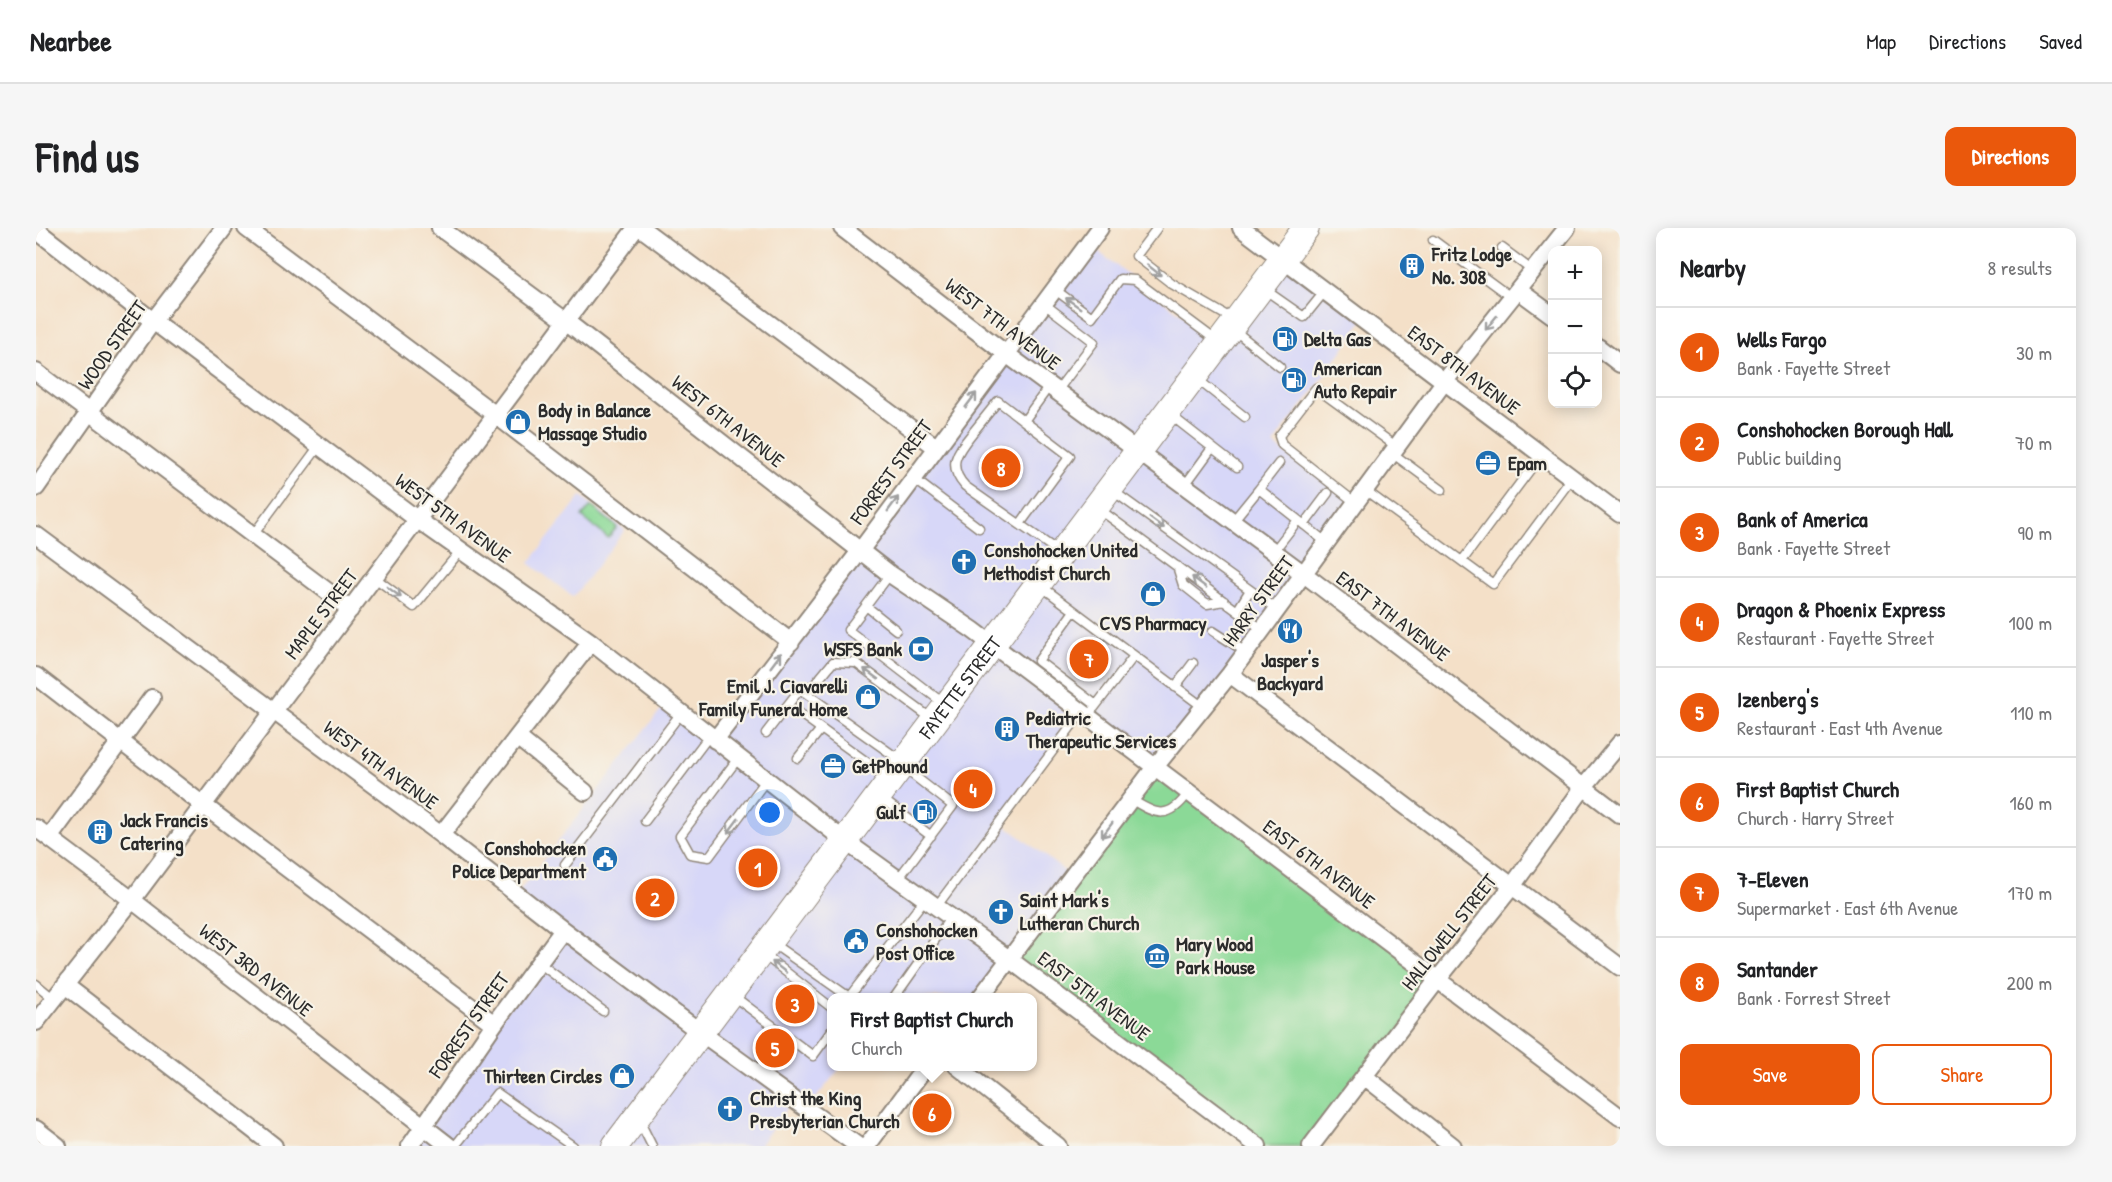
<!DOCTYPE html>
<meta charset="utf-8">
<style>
body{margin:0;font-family:"Patrick Hand",sans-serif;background:#f6f6f6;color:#202124}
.controls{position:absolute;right:18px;top:18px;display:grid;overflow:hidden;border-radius:12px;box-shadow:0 3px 15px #0003}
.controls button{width:54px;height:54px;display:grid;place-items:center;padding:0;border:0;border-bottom:2px solid #e0e0e0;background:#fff;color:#202124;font:30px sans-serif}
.you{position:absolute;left:734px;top:585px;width:21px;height:21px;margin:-15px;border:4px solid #fff;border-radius:50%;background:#1a73e8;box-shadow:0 0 0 9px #1a73e833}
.badge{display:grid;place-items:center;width:39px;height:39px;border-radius:50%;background:#ea580c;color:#fff;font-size:20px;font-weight:700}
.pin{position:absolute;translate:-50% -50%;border:3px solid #fff;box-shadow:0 2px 6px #0006}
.popup{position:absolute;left:791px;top:765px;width:210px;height:78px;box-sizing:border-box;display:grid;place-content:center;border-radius:12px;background:#fff;filter:drop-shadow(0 2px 4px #0005);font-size:20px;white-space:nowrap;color:#757577}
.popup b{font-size:22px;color:#202124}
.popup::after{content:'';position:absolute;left:50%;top:100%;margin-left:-12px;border:12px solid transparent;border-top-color:#fff}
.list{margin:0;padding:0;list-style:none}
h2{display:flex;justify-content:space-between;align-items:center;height:78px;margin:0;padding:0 24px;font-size:26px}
h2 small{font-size:20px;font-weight:400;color:#757577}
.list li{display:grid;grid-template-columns:39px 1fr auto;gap:18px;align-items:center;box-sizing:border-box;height:90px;padding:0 24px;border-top:2px solid #e0e0e0}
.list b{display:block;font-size:22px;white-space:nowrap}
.list p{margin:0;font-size:20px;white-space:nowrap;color:#757577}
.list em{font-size:20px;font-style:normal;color:#757577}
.actions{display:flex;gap:12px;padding:18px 24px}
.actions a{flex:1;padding:14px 0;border:2px solid #ea580c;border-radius:12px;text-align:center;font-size:21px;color:#ea580c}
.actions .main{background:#ea580c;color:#fff}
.icon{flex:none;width:33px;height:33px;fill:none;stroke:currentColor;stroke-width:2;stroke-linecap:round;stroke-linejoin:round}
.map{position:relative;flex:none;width:1584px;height:918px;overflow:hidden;border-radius:12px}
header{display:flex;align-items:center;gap:36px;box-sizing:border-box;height:84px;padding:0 30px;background:#fff;border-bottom:2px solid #e0e0e0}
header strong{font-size:28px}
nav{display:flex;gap:33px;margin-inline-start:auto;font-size:21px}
.intro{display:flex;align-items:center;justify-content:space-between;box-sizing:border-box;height:144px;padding:0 36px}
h1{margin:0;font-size:42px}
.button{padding:15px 27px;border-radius:12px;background:#ea580c;color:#fff;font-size:21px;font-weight:700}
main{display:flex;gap:36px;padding:0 36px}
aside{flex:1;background:#fff;border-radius:12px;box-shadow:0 3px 15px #0003}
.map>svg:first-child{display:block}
.built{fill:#d7d7f8}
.green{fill:#8bd997;stroke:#5b8261;stroke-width:1.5}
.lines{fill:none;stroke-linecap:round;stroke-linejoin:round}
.service-casing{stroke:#90867a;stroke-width:11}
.minor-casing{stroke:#90867a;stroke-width:20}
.primary-casing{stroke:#90867a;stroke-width:28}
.service{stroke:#fff;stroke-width:8}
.minor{stroke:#fff;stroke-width:16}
.primary{stroke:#fff;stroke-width:26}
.oneway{stroke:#a0a0a0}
.labels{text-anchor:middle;stroke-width:4.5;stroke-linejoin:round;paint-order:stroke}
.poi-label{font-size:20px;font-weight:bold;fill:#2b2b2b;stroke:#f7f3e8;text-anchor:start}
.street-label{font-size:20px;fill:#2b2b2b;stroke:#f7f3e8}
</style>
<header>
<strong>Nearbee</strong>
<nav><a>Map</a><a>Directions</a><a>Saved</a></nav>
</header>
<div class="intro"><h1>Find us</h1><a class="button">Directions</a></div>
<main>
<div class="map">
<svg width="1584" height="918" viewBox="0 0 1584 918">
<rect width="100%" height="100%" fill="#f7f3e8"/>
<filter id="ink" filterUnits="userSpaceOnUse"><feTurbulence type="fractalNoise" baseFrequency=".0167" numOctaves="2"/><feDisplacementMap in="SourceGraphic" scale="12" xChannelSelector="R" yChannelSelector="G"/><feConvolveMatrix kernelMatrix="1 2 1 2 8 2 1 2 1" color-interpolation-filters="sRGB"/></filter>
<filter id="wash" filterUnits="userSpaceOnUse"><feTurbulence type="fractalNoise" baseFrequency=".008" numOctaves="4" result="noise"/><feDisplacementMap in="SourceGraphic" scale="24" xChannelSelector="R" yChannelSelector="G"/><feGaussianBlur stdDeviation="1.35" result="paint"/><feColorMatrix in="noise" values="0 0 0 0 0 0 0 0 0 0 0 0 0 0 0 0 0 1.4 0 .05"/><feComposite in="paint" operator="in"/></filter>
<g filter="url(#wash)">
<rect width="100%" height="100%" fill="#f4e0c8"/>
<path class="built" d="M 1052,16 L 1184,115 L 1246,31 L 1327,92 L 1280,160 L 1243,207 L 1238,217 L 1320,275 L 1119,539 L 1046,484 L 964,593 L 1036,649 L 944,769 L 796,770 L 796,838 L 805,839 L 771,881 L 757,872 L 723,918 L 374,918 L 527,702 L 481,666 L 631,474 L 679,512 Z
M 545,268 L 589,302 L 537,369 L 493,335 Z"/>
<path class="green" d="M 555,278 L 581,299 L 572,310 L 546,289 Z
M 1119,539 L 1402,751 L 1275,918 L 1222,918 L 973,731 Z"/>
</g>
<g filter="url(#ink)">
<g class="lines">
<g class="service-casing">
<path id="service" d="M 1121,0 L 1100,28 L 1136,56 L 1198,92
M 1397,12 L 1476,70
M 1466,20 L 1497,43
M 1018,61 L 1056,89 L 1084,51 L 1099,52 L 1181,113
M 1228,61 L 1268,89 L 1289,63
M 1007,75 L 1058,114 L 1021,163
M 1198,102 L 1244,139
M 1161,151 L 1209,189
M 1014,157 L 988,193 L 962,173 C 954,183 946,193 938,203 C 923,222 909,236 929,258 L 1023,324
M 1132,185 L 1201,239
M 1356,225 L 1406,262
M 1243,235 L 1223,261 L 1291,315
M 877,250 L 943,300
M 1149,257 L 1176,220
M 1329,262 L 1457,356 L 1536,250
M 1077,263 L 1242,382
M 1320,275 L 1246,217 L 1243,208 L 1280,160 L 1361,219
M 1063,281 L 1227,402
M 1197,293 L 1223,261
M 984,296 L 1034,228 L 988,193
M 1268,297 L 1292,265
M 217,307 L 283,218
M 1238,323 L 1262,292
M 1426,333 L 1505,227
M 1141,338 L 1147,357 L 1171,376 L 1188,373
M 854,346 L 812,402 L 907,475
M 339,350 L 378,379 L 425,322
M 1005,358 L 1167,479
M 830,378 L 860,402
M 1038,383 L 1002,433 L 1060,477
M 1201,383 L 1214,362
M 1177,403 L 1210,424
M 1139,459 L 1157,435
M 764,461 L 864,532
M 752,477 L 853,550
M 1058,480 L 1098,428
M 730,505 L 764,461 L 778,457 L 797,434 L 820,435 L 896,491
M 703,529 L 644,608 L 654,626 L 673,629 L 731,551
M 762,530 L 785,501
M 845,570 L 895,608
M 1095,571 C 1120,588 1134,592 1153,564
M 609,593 L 673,508
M 529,637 L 645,485
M 862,651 L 917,578 L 868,540
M 900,679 L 1046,484
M 736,715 L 813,769 L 889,671
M 727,726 L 796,780
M 503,735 L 567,783
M 0,756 L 18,771
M 696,767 L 777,828 L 796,802
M 858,770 L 915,689
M 603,892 L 616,918
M 419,918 L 461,865 L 537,918"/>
</g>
<g class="minor-casing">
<path id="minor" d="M 210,0 L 461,188 L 755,414
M 404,0 L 531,94 L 854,346 L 937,402 L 1584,889
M 605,0 L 900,219
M 806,0 L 969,125 L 1268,346 L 1584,587
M 1205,0 L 1584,286
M 0,2 L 117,93 L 382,292 L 555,414 L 809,613 L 973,731 L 1222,918
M 1482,62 L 1516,87
M 1562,119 L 1584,136
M 0,144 L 295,366 L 314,382
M 0,260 L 117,93 L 188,0
M 0,307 L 405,607 L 527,702 L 664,804 L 822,918
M 1194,446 L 1584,739
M 0,448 L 167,577 L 458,796
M 481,509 L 549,564
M 679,512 L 824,323 L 1064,0
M 0,600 L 96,672 L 413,918
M 405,607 L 555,414
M 13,610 L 116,470
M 29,757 L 238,918
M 944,770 L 1119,539 L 1194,446 L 1408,154 L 1531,0
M 0,794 L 96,672 L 600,0
M 921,838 L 1022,918
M 1328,848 L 1417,918
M 0,901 L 22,918
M 374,918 L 458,796 L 527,702
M 831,918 L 890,838
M 1275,918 L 1402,751 L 1477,657 L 1547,560 L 1584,515"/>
</g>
<g class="primary-casing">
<g id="primary">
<path id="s1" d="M 579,918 L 1270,0"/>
</g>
</g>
<use href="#service" class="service"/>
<use href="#minor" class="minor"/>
<use href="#primary" class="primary"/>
</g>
<defs><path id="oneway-shaft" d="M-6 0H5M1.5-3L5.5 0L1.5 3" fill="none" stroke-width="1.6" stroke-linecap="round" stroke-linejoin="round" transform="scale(1.5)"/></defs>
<g class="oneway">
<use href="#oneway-shaft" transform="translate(1118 42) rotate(38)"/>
<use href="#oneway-shaft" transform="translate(1037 75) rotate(-145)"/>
<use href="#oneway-shaft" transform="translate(1455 95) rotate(129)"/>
<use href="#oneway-shaft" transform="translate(935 172) rotate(-53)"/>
<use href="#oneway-shaft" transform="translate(857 276) rotate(-54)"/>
<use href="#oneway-shaft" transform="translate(1121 295) rotate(36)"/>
<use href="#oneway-shaft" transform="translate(1163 354) rotate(-143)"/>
<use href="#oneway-shaft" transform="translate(358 364) rotate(37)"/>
<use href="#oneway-shaft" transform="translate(740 432) rotate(-53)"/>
<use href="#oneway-shaft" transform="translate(835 446) rotate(-144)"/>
<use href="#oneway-shaft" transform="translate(697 598) rotate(127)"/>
<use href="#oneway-shaft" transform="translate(1071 602) rotate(127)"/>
<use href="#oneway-shaft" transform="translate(743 739) rotate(-142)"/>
</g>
</g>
<defs>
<g id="building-disc" transform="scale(1.35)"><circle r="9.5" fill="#1f6fb2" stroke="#f7f3e8"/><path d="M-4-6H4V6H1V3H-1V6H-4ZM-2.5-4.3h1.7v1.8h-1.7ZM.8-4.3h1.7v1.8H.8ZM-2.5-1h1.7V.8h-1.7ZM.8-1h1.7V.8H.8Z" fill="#fff"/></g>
<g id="fuel-disc" transform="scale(1.35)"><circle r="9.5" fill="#1f6fb2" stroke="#f7f3e8"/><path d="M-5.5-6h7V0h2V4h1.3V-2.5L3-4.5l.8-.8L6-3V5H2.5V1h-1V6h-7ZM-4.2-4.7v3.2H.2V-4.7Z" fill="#fff"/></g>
<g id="shop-disc" transform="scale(1.35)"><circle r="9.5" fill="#1f6fb2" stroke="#f7f3e8"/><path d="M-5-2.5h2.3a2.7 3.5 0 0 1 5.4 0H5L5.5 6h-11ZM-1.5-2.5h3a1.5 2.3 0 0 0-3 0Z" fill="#fff"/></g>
<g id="office-disc" transform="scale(1.35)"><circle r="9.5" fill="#1f6fb2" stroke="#f7f3e8"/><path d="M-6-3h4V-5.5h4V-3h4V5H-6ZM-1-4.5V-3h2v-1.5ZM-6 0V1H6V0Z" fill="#fff"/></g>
<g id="church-disc" transform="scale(1.35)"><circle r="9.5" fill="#1f6fb2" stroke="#f7f3e8"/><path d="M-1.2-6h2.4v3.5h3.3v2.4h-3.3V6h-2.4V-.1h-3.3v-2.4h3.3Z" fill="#fff"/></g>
<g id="restaurant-disc" transform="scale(1.35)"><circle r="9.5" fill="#1f6fb2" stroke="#f7f3e8"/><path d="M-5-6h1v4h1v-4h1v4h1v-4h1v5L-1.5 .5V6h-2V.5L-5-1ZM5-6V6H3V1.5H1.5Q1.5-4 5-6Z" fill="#fff"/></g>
<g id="bank-disc" transform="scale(1.35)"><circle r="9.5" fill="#1f6fb2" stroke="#f7f3e8"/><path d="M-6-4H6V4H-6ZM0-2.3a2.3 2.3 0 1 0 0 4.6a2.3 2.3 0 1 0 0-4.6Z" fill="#fff"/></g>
<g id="civic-disc" transform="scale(1.35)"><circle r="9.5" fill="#1f6fb2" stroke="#f7f3e8"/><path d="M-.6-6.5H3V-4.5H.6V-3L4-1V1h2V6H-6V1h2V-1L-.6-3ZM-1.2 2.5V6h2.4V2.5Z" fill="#fff"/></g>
<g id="museum-disc" transform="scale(1.35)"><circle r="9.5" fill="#1f6fb2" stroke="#f7f3e8"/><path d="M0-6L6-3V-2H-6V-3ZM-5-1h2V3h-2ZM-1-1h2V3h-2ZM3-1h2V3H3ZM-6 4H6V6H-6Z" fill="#fff"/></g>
</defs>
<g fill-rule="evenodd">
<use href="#building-disc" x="1376" y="38"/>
<use href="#fuel-disc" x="1249" y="111"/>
<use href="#fuel-disc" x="1258" y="152"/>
<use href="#shop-disc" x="482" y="194"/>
<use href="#office-disc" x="1452" y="235"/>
<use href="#church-disc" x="928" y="334"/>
<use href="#shop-disc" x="1117" y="366"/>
<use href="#restaurant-disc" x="1254" y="403"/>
<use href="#bank-disc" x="885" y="421"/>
<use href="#shop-disc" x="832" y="469"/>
<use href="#building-disc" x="971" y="501"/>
<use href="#office-disc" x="797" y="538"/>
<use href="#fuel-disc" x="889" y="584"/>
<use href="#building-disc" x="64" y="604"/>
<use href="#civic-disc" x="569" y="631"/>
<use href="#church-disc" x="965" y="684"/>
<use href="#civic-disc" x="820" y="713"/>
<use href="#museum-disc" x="1121" y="728"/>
<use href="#shop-disc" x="586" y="848"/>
<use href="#church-disc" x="694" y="881"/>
</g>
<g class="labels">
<g class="poi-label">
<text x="1396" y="33">Fritz Lodge<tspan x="1396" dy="23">No. 308</tspan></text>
<text x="1268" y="118">Delta Gas</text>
<text x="1278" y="147">American<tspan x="1278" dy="23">Auto Repair</tspan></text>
<text x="502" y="189">Body in Balance<tspan x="502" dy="23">Massage Studio</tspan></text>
<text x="1472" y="242">Epam</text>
<text x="948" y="329">Conshohocken United<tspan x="948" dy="23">Methodist Church</tspan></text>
<text x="1117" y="402" text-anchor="middle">CVS Pharmacy</text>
<text x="866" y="428" text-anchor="end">WSFS Bank</text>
<text x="1254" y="439" text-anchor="middle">Jasper's<tspan x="1254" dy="23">Backyard</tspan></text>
<text x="812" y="465" text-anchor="end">Emil J. Ciavarelli<tspan x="812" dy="23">Family Funeral Home</tspan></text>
<text x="990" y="497">Pediatric<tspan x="990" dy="23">Therapeutic Services</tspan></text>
<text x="816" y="545">GetPhound</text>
<text x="870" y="591" text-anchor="end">Gulf</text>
<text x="84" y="599">Jack Francis<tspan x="84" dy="23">Catering</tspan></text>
<text x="550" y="627" text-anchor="end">Conshohocken<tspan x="550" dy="23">Police Department</tspan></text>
<text x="984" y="679">Saint Mark's<tspan x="984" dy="23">Lutheran Church</tspan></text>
<text x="840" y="709">Conshohocken<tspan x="840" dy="23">Post Office</tspan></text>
<text x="1140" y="723">Mary Wood<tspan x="1140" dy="23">Park House</tspan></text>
<text x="566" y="855" text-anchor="end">Thirteen Circles</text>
<text x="714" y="877">Christ the King<tspan x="714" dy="23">Presbyterian Church</tspan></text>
</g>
<g class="street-label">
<text transform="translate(967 96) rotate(37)" y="7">WEST 7TH AVENUE</text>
<text transform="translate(76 117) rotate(-55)" y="7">WOOD STREET</text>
<text transform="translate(1428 142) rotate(37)" y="7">EAST 8TH AVENUE</text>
<text transform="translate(692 193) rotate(38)" y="7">WEST 6TH AVENUE</text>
<text transform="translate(855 244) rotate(-54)" y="7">FORREST STREET</text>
<text transform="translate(417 290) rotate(36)" y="7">WEST 5TH AVENUE</text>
<text transform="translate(1222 373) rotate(-54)" y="7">HARRY STREET</text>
<text transform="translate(285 386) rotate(-53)" y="7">MAPLE STREET</text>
<text transform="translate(1357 388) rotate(37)" y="7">EAST 7TH AVENUE</text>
<text dy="7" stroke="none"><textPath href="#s1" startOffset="574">FAYETTE STREET</textPath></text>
<text transform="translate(345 537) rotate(36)" y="7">WEST 4TH AVENUE</text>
<text transform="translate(1283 636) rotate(37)" y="7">EAST 6TH AVENUE</text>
<text transform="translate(1413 704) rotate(-52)" y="7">HALLOWELL STREET</text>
<text transform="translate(220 742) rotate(38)" y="7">WEST 3RD AVENUE</text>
<text transform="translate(1058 768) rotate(37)" y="7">EAST 5TH AVENUE</text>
<text transform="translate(433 797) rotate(-55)" y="7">FORREST STREET</text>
</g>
</g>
</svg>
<div class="controls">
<button>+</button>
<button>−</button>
<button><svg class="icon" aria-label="locate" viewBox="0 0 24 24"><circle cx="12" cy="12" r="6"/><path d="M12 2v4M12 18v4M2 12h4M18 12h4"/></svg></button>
</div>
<div class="you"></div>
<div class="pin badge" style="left:722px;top:640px">1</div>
<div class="pin badge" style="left:619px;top:670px">2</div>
<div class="pin badge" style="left:759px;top:776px">3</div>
<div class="pin badge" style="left:937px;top:561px">4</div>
<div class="pin badge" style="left:739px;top:820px">5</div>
<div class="pin badge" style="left:896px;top:885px">6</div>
<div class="popup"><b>First Baptist Church</b>Church</div>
<div class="pin badge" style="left:1053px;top:431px">7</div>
<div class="pin badge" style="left:965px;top:240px">8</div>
</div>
<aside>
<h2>Nearby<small>8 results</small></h2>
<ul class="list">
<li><span class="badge">1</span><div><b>Wells Fargo</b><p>Bank · Fayette Street</p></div><em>30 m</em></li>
<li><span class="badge">2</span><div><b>Conshohocken Borough Hall</b><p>Public building</p></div><em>70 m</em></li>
<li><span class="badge">3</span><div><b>Bank of America</b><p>Bank · Fayette Street</p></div><em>90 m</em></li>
<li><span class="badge">4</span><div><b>Dragon &amp; Phoenix Express</b><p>Restaurant · Fayette Street</p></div><em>100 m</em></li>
<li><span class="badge">5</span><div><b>Izenberg's</b><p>Restaurant · East 4th Avenue</p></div><em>110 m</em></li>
<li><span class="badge">6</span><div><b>First Baptist Church</b><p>Church · Harry Street</p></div><em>160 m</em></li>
<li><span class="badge">7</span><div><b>7-Eleven</b><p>Supermarket · East 6th Avenue</p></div><em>170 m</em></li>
<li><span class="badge">8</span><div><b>Santander</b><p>Bank · Forrest Street</p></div><em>200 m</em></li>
</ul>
<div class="actions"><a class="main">Save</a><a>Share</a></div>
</aside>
</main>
